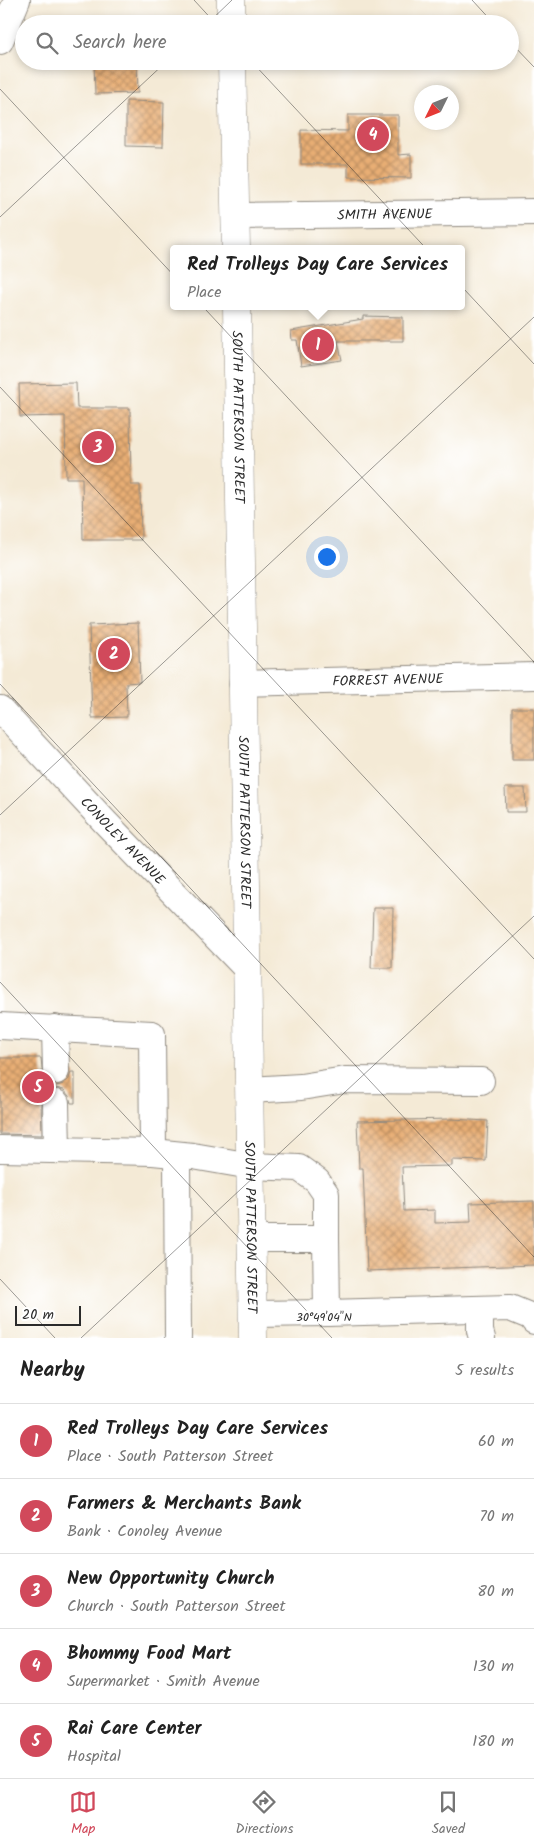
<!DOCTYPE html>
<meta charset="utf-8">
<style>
body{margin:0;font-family:Kalam,sans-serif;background:#f6f6f6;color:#222}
.compass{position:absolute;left:414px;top:85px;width:45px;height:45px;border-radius:50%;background:#fff;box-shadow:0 2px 8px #0003;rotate:227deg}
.scale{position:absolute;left:15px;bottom:12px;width:66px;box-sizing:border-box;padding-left:5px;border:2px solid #2b2b2b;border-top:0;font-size:14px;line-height:18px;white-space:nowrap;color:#2b2b2b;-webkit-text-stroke:4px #fff;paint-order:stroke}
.you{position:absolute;left:326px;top:556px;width:18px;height:18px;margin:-12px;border:4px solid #fff;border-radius:50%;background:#1a73e8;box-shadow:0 0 0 8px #1a73e833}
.badge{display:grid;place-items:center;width:32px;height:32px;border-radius:50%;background:#d1495b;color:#fff;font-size:16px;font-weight:700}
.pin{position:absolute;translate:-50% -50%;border:2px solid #fff;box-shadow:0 1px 5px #0006}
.popup{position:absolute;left:170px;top:245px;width:295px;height:65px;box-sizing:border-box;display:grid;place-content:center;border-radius:5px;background:#fff;filter:drop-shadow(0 1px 4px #0005);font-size:16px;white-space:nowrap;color:#767676}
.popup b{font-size:19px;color:#222}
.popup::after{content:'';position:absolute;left:50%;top:100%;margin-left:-10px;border:10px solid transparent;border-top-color:#fff}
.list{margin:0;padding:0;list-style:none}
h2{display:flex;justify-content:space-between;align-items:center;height:65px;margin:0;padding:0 20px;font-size:21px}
h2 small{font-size:16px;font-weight:400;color:#767676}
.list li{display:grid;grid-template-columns:32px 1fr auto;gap:15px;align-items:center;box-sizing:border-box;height:75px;padding:0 20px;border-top:1px solid #e0e0e0}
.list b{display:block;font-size:19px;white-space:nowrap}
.list p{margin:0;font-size:16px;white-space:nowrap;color:#767676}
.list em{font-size:16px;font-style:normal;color:#767676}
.icon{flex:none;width:28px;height:28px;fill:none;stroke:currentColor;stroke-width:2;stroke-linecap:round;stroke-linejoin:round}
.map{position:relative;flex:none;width:534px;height:1338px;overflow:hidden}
.search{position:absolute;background:#fff;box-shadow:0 2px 8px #0003;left:15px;right:15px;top:15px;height:55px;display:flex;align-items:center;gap:12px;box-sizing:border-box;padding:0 18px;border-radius:28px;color:#767676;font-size:19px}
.sheet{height:440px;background:#fff}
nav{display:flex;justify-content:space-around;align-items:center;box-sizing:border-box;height:70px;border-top:1px solid #e0e0e0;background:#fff;font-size:14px;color:#767676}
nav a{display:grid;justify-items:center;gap:2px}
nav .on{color:#d1495b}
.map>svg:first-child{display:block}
.building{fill:url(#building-cross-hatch)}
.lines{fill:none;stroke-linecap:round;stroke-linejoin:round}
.minor-casing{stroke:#908a80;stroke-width:28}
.major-casing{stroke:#908a80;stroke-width:29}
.minor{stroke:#fff;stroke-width:26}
.major{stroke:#fff;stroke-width:28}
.ticks{fill:none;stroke:#2b2b2b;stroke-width:1;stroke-opacity:0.45}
.labels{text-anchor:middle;stroke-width:5;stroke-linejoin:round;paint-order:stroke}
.street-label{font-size:14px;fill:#2b2b2b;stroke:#fff}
.ticks-label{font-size:12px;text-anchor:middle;fill:#2b2b2b;stroke:#fff;stroke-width:5;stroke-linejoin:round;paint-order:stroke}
</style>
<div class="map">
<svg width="534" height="1338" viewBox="0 0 534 1338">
<defs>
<pattern id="building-cross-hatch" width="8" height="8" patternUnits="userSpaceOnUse" patternTransform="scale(1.25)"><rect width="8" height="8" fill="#e8ae75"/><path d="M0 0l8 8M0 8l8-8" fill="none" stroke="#bc8e60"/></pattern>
</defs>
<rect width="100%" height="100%" fill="#fff"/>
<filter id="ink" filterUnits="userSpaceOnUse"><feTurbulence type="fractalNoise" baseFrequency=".02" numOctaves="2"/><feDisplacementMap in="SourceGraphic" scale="10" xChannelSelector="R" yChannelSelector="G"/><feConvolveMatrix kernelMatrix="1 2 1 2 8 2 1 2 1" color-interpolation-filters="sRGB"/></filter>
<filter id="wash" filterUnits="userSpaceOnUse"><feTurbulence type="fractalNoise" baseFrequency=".0096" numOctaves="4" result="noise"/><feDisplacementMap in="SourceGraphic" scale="20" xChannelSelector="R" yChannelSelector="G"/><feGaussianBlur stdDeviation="1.12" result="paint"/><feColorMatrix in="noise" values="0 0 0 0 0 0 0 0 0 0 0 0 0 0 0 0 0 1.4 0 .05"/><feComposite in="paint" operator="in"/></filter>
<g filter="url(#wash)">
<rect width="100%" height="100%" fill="#f4ead6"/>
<g id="blocks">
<path class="building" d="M 94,61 L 137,61 L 138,93 L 95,94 Z
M 126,101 L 164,102 L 163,147 L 126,146 Z
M 348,115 L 398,115 L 398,155 L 411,154 L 411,178 L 348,177 L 348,164 L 301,164 L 301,130 L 348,131 Z
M 363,316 L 403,317 L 403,341 L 338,341 L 342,360 L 301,366 L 297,340 L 292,340 L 291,331 L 363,319 Z
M 76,383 L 77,408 L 130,408 L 131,485 L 140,485 L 141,540 L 83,540 L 82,478 L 66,478 L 65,416 L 20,417 L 19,384 Z
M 138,623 L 140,682 L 126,683 L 127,717 L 92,718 L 89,625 Z
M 512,708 L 534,708 L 534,760 L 512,760 Z
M 505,788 L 525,788 L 526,812 L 506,812 Z
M 373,908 L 393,908 L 392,968 L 371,968 Z
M 0,1058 L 41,1058 L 43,1078 L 48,1084 L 56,1086 L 64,1084 L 69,1079 L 71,1072 L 75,1072 L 75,1103 L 71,1103 L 69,1096 L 64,1090 L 56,1088 L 49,1090 L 43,1096 L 41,1103 L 42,1135 L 0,1134 Z
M 451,1119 L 488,1121 L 486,1161 L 452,1160 L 452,1166 L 402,1167 L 404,1211 L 435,1210 L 435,1223 L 471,1222 L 470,1203 L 534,1201 L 534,1265 L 367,1271 L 363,1168 L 359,1168 L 357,1121 Z"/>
</g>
</g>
<g filter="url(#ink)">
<use href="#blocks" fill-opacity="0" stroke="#908a80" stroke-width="1"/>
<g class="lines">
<g class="minor-casing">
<g id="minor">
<path d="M 0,41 L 17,0"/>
<path id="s1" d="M 235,216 L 534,212"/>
<path id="s2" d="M 242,683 L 534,676"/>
<path id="s3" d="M 0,709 L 105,822 L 247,969"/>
<path d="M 0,1026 L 152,1034 L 153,1152 L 193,1156 L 251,1166 L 299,1168 L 317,1181 L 326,1194 L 326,1239"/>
<path d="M 55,1028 L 56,1071"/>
<path d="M 249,1090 L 301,1087 L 345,1080 L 481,1081"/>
<path d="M 56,1103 L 57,1149"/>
<path d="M 0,1149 L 153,1152"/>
<path d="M 177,1155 L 178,1338"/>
<path d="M 252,1239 L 326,1239 L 327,1313 L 253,1314"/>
<path d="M 480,1309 L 480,1331 L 482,1338"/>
<path d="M 327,1313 L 510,1308 L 532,1317 L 534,1321"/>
</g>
</g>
<g class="major-casing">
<g id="major">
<path d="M 231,0 L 231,24"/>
<path d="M 232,61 L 236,249"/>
<path id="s4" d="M 237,306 L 253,1338"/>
</g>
</g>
<use href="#minor" class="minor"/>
<use href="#major" class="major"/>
</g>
</g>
<path class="ticks" d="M 194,0 L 216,24M 472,0 L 494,24M 207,24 L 232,0M 510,42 L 534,67M 251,61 L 534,364M 0,89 L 534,662M 0,217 L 167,61M 0,387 L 534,959M 0,684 L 534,1257M 0,815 L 534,317M 0,982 L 332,1338M 0,1279 L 55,1338M 81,1338 L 534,916"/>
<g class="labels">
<g class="street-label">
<text dy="5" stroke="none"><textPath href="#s1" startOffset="150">SMITH AVENUE</textPath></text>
<text dy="5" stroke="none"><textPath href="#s4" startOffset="111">SOUTH PATTERSON STREET</textPath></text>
<text dy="5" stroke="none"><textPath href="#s2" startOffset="146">FORREST AVENUE</textPath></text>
<text dy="5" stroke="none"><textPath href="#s4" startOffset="516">SOUTH PATTERSON STREET</textPath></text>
<text dy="5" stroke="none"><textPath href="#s3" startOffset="180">CONOLEY AVENUE</textPath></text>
<text dy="5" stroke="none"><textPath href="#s4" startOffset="921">SOUTH PATTERSON STREET</textPath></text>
</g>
</g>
<g class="ticks-label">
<text x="324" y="1321">30°49'04"N</text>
</g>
</svg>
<svg class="compass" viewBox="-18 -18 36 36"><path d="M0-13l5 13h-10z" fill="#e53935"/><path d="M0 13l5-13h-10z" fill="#767676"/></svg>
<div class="scale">20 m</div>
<div class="you"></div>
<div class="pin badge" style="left:318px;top:345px">1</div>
<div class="popup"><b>Red Trolleys Day Care Services</b>Place</div>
<div class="pin badge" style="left:114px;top:654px">2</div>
<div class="pin badge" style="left:98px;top:447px">3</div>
<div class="pin badge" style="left:373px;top:135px">4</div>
<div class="pin badge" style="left:38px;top:1087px">5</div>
<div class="search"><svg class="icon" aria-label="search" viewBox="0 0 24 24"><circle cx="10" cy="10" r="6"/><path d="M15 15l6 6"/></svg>Search here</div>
</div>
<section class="sheet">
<h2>Nearby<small>5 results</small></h2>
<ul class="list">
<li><span class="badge">1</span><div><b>Red Trolleys Day Care Services</b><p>Place · South Patterson Street</p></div><em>60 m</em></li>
<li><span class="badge">2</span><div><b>Farmers &amp; Merchants Bank</b><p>Bank · Conoley Avenue</p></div><em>70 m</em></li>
<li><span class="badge">3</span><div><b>New Opportunity Church</b><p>Church · South Patterson Street</p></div><em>80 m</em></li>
<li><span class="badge">4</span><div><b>Bhommy Food Mart</b><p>Supermarket · Smith Avenue</p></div><em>130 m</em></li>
<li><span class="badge">5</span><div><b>Rai Care Center</b><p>Hospital</p></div><em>180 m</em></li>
</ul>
</section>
<nav>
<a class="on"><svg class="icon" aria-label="map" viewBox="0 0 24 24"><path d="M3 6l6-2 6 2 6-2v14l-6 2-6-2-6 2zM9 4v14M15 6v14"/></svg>Map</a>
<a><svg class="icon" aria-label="directions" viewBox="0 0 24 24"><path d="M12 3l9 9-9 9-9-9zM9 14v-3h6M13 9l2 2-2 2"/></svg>Directions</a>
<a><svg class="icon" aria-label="saved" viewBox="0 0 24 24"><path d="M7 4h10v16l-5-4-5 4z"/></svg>Saved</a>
</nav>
